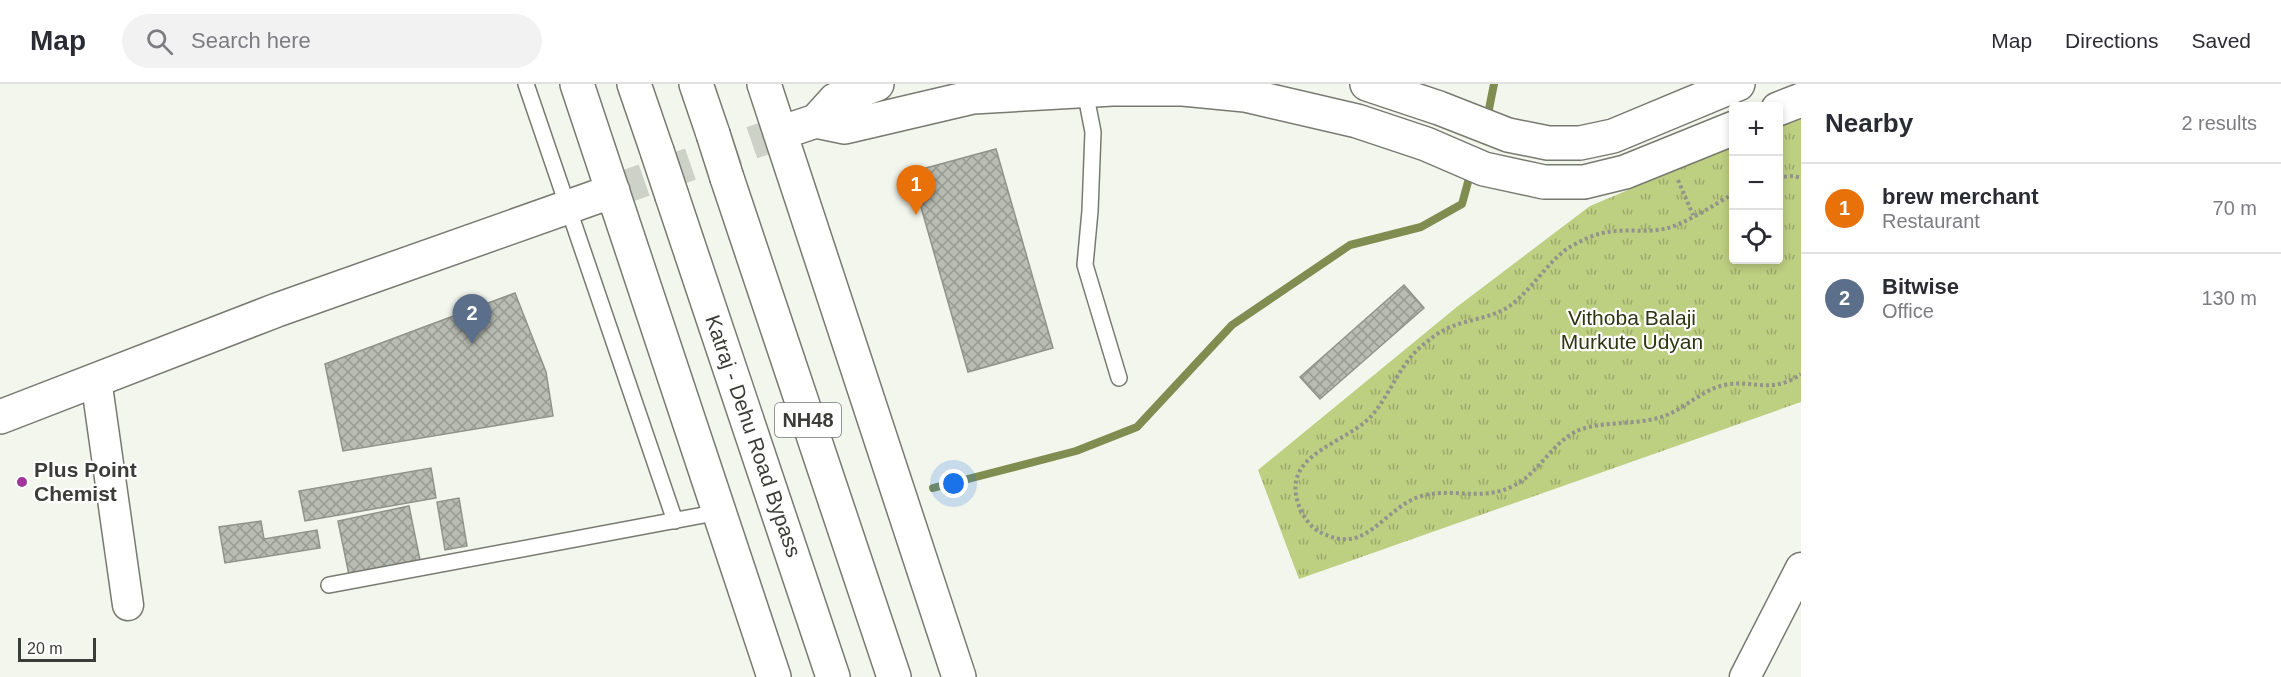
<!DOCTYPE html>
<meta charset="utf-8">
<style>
body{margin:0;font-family:Helvetica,sans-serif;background:#f2f2f3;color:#2b2b33}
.controls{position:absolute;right:18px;top:18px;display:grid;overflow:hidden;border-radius:6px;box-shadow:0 3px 9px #0003}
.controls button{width:54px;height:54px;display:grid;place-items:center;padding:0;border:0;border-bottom:2px solid #e1e1e2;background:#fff;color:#2b2b33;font:30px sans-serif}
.scale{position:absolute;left:18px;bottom:15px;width:78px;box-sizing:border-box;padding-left:6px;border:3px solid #3c3d39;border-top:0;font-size:16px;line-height:21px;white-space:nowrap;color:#3c3d39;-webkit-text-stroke:4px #fff;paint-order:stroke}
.you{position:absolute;left:954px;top:400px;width:21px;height:21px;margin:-15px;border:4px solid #fff;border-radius:50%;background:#1a73e8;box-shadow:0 0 0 9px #1a73e833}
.badge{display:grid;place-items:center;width:39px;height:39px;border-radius:50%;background:#9f379a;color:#fff;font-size:20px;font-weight:700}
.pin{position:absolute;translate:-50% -50px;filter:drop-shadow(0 2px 3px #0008)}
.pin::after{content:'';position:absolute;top:32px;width:21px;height:18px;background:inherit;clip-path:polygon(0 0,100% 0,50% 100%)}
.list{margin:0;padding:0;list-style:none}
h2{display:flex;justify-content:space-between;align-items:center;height:78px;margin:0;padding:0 24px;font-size:26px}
h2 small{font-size:20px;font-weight:400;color:#7c7c81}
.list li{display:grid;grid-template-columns:39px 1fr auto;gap:18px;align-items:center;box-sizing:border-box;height:90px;padding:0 24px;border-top:2px solid #e1e1e2}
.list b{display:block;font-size:22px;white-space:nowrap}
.list p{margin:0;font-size:20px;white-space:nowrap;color:#7c7c81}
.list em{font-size:20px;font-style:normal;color:#7c7c81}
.icon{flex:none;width:33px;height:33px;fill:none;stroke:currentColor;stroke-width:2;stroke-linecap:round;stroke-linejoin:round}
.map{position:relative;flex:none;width:1801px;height:593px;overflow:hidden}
header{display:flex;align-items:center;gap:36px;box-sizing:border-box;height:84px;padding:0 30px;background:#fff;border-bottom:2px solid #e1e1e2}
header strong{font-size:28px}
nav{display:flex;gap:33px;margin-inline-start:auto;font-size:21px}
.search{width:420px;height:54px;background:#f2f2f3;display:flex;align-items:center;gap:15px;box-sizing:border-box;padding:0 21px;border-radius:33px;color:#7c7c81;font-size:22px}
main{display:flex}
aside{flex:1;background:#fff}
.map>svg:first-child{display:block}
.park{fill:url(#park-tufts)}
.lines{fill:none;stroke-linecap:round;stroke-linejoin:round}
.stream{stroke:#808d51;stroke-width:8}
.building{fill:url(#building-cross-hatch);stroke:#909389;stroke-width:1.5}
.secondary-tunnel{stroke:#ced1c8;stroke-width:33;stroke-dasharray:33 16;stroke-linecap:butt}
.lane-casing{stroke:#787a71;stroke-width:18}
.street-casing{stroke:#787a71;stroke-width:33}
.secondary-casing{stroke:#787a71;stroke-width:36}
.highway-casing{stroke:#787a71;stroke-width:36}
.path{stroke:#91938c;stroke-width:4;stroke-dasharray:3 3;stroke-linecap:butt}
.lane{stroke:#fff;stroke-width:15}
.street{stroke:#fff;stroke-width:30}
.secondary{stroke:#fff;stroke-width:33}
.highway{stroke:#fff;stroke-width:33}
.highway-bridge-casing{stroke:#787a71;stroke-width:36;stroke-linecap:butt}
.highway-bridge{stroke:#fff;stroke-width:33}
.poi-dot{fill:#9f379a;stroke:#fff;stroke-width:2}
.labels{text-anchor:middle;stroke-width:4.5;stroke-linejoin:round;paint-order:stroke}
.shield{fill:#fff;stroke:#767774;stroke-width:1.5}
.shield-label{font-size:20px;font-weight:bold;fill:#3c3d39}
.park-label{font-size:21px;fill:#2e3511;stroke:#fff}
.street-label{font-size:21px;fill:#3c3d39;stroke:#fff}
.poi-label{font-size:21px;font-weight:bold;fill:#3c3d39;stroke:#fff;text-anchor:start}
</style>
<header>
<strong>Map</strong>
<div class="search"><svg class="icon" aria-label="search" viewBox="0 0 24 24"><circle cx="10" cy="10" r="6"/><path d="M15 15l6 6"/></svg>Search here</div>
<nav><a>Map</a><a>Directions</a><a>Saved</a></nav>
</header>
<main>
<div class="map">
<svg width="1801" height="593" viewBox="0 0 1801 593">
<defs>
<pattern id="park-tufts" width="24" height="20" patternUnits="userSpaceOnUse" patternTransform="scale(1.5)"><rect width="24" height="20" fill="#bdcf81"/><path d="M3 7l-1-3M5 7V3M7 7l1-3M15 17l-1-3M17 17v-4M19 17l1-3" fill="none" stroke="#9ba96b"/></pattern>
<pattern id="building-cross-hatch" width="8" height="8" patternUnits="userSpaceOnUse" patternTransform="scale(1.5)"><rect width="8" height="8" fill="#b9bcb2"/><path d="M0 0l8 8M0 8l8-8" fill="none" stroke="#989a92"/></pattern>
</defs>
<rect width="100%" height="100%" fill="#f3f6ec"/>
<path class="park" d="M 1801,34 L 1801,318 L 1299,495 L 1258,386 L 1458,222 L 1590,122 L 1733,62 L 1734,176 L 1778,176 L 1779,43 Z"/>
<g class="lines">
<path class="stream" d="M 1487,35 L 1494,0
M 933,404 L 1076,367 L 1137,343 L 1232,241 L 1350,161 L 1421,143 L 1462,120 L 1471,87"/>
</g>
<path class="building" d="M 996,65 L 1053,264 L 968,288 L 911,88 Z
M 1404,201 L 1424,224 L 1320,315 L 1300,293 Z
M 515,209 L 546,288 L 553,332 L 343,367 L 325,280 Z
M 431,384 L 436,414 L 305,437 L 299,407 Z
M 459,414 L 467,462 L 445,466 L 437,418 Z
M 409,422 L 420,476 L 349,491 L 338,437 Z
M 261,437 L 264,455 L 317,446 L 320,464 L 225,479 L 219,443 Z"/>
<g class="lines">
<path class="secondary-tunnel" d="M 613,107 L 780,49"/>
<g class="lane-casing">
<path id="lane" d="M 526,0 L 675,437
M 1085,7 L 1093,48 L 1090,127 L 1085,181 L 1119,294
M 329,501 L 720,428"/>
</g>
<g class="street-casing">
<path id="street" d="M 96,295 L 128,521
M 1745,593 L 1801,484"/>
</g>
<g class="secondary-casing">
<path id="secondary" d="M 577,0 L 774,593
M 764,0 L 959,593
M 1367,0 L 1439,24 L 1508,51 L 1548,59 L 1580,59 L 1613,52 L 1738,0
M 1778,25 L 1801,16
M 816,37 L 835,16 L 877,0
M 780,49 L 816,37 L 845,43 L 973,13 L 1112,5 L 1183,5 L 1245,11 L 1357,37 L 1426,60 L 1484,85 L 1544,98 L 1584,98 L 1625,88 L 1734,44
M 0,333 L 277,226 L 613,107"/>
</g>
<g class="highway-casing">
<path id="highway" d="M 634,0 L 657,67
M 696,0 L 713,50
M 727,94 L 894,593
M 672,112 L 833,593"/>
</g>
<path class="path" d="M 1778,93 L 1794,92 L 1801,94
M 1678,96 L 1693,131
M 1734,110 C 1714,120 1689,138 1668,144 C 1646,150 1621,143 1599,150 C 1590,152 1577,159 1568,164 C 1547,179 1532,205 1511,221 C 1495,233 1471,235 1453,242 C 1444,245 1435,251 1428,257 C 1402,275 1393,305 1374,329 C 1348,361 1279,368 1299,422 C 1302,431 1311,444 1320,448 C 1331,454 1345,458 1358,453 C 1381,444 1398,417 1425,411 C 1458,404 1483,418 1515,401 C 1540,388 1552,358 1579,346 C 1603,337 1633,341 1658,334 C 1682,328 1699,307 1724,301 C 1753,295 1772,311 1801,290"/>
<use href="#lane" class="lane"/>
<use href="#street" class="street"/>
<use href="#secondary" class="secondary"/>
<use href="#highway" class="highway"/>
<g class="highway-bridge-casing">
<path id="highway-bridge" d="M 713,50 L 727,94
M 657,67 L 672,112"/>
</g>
<use href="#highway-bridge" class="highway-bridge"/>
</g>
<circle class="poi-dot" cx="22" cy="398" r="6"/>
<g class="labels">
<rect class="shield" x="775" y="319" width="66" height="34" rx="4.5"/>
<g class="shield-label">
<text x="808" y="343">NH48</text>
</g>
<g class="park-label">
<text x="1632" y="241">Vithoba Balaji<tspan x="1632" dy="24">Murkute Udyan</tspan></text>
</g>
<g class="street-label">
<text transform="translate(753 352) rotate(71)" y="7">Katraj - Dehu Road Bypass</text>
</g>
<g class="poi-label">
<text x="34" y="393">Plus Point<tspan x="34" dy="24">Chemist</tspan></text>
</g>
</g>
</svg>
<div class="controls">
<button>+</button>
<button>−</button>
<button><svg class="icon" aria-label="locate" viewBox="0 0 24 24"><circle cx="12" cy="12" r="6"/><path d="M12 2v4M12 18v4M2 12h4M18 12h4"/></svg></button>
</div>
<div class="scale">20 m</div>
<div class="you"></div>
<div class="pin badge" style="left:916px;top:131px;background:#e8710a">1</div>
<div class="pin badge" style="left:472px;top:260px;background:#5c6f8a">2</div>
</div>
<aside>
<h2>Nearby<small>2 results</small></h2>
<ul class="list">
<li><span class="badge" style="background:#e8710a">1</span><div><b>brew merchant</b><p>Restaurant</p></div><em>70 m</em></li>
<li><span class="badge" style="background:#5c6f8a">2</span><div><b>Bitwise</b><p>Office</p></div><em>130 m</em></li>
</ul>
</aside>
</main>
